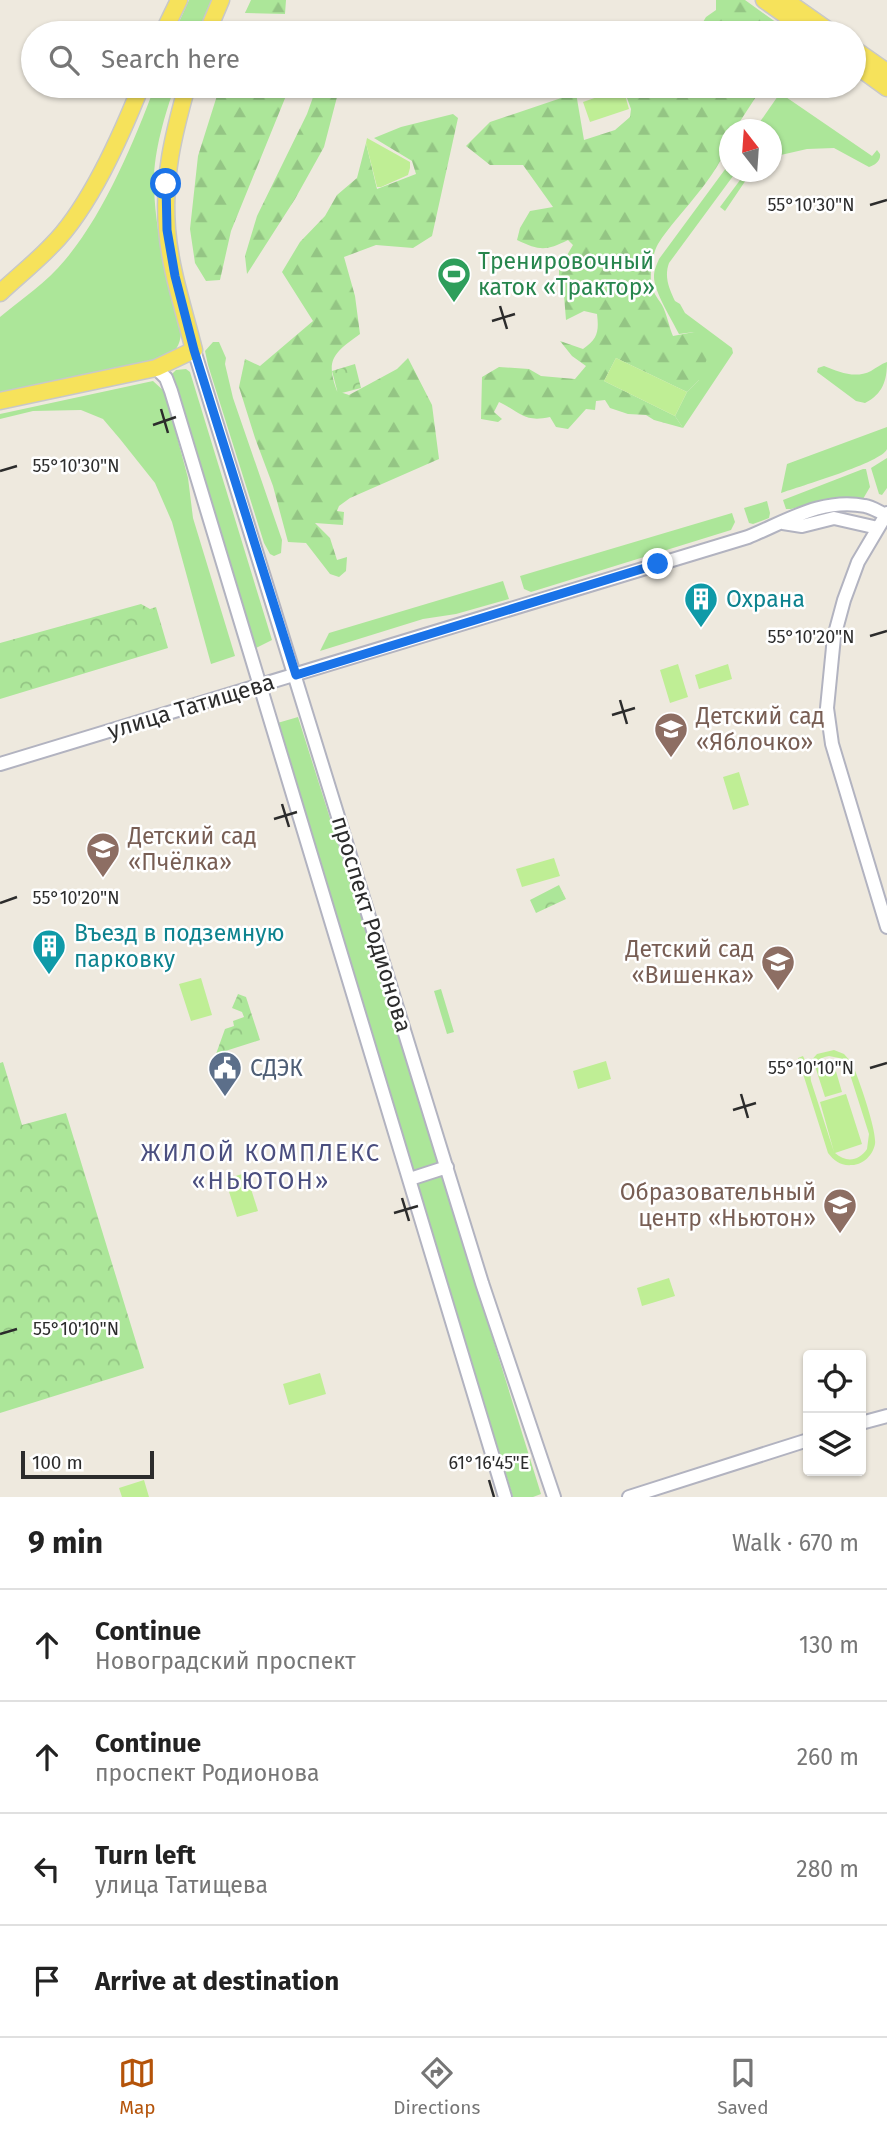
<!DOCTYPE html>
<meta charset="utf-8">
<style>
body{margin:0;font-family:"Fira Sans",sans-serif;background:#f2f2f2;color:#222}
.controls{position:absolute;right:21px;bottom:21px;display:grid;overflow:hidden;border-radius:7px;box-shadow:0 2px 5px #0004}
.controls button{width:63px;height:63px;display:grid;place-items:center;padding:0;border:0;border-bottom:2px solid #e0e0e0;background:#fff;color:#222;font:35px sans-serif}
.compass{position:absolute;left:719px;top:119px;width:63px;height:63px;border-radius:50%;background:#fff;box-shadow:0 2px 5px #0004;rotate:343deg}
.scale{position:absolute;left:21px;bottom:18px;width:133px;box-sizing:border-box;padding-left:7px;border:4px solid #2c2c2c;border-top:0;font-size:19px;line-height:24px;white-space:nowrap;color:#2c2c2c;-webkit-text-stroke:5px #fff;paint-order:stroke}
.stop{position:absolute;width:21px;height:21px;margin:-16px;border:5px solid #1a73e8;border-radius:50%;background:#fff}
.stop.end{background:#1a73e8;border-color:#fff;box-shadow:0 2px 7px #0008}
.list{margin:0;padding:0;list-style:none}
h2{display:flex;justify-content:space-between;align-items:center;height:91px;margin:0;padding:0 28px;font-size:30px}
h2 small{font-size:23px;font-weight:400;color:#767676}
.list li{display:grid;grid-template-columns:46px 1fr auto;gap:21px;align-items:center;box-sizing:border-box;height:112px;padding:0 28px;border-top:2px solid #e0e0e0}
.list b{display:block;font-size:26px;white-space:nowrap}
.list p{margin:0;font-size:23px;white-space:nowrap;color:#767676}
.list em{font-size:23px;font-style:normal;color:#767676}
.icon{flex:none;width:38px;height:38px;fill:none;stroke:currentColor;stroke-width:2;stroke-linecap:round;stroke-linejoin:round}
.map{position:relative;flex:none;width:887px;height:1497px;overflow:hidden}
.search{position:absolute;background:#fff;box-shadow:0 2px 5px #0004;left:21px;right:21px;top:21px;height:77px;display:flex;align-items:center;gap:18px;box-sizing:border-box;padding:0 24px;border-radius:38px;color:#767676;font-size:26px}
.sheet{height:539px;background:#fff}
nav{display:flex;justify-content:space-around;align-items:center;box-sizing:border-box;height:98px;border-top:2px solid #e0e0e0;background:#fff;font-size:19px;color:#767676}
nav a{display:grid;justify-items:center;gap:4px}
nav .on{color:#b45309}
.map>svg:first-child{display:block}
.grass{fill:#ace699}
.forest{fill:url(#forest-firs)}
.park{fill:url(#park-crowns)}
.pitch{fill:#bfee95;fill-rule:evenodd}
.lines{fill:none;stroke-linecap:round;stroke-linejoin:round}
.minor-casing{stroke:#b2b3c0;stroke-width:16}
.major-casing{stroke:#c8c8c8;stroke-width:19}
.minor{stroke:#fff;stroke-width:12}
.major{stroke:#f6e25b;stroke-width:16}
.route{stroke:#1a73e8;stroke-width:9}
.ticks{fill:none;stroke:#2c2c2c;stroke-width:2.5}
.labels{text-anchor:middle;stroke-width:5;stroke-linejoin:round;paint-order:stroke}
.leisure-label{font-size:23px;fill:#27864d;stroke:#fff;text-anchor:start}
.culture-label{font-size:23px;fill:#0d838f;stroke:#fff;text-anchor:start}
.street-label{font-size:23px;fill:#2c2c2c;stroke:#fff}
.education-label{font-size:23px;fill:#785e54;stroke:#fff;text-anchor:start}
.service-label{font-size:23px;fill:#4e5e75;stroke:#fff;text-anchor:start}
.neighbourhood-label{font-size:24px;letter-spacing:2px;fill:#4a4e7f;stroke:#fff}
.ticks-label{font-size:18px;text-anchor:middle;fill:#2c2c2c;stroke:#fff;stroke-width:5;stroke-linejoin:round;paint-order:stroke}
</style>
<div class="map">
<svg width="887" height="1497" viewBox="0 0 887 1497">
<defs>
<pattern id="forest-firs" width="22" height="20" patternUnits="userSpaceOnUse" patternTransform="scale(1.75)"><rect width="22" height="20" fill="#ace699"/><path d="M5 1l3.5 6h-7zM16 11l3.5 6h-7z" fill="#94c584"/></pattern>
<pattern id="park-crowns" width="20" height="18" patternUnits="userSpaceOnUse" patternTransform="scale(1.75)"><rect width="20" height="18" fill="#ace699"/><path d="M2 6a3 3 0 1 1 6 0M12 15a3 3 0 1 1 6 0" fill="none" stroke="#94c584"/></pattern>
</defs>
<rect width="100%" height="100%" fill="#eee9de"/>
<path class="grass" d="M 189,0 L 216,0 L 200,33 L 174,33 Z
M 155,86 L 175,86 C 165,113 154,152 154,180 C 154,230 168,281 181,329 C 181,342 178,350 167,357 L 0,397 L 0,317 C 22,299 47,282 65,260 C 104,214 134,142 155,86 Z
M 780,93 L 872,156 L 877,150 L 880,154 C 881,161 875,165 869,167 L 834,148 L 807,149 L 772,157 L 772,130 L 755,129 Z
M 729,164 L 730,172 L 736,172 L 669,263 C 664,277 669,288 675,301 L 680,304 L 685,313 L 732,348 L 733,353 L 683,428 L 675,416 L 687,392 L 699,380 L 694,332 L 679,334 C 672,320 653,290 654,276 C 654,270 657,264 659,259 Z
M 746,172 L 766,172 L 762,176 L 756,174 L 748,177 L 725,211 L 720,207 Z
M 213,342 L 219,342 L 226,358 L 225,364 L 233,398 L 282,540 L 281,553 L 274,556 L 270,554 L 264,543 L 208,365 L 205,351 Z
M 887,362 C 887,380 883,394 865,403 L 856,401 L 817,372 L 818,368 L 824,366 C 839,372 855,379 871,371 C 876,368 881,364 887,362 Z
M 186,369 L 190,372 L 272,640 L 254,649 L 171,378 L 172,374 L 176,370 Z
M 153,381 L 165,392 L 188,478 L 193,518 L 235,656 L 211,664 L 172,522 L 155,483 L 120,439 L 103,419 L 81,410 L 33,411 L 0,419 L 0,414 Z
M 887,427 C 887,434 887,443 887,449 C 883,462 798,487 781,493 L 787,464 Z
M 887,458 L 887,488 L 882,495 L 879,494 L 871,468 Z
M 863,469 L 866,469 L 870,487 L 863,499 L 828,499 L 791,509 L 786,509 L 783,500 Z
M 767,501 L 770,513 L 769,518 L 753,524 L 749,523 L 744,508 Z
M 732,513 L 735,522 L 731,530 L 531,592 L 524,589 L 520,576 Z
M 503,581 L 509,599 L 456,614 L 423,619 L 320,651 L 329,633 Z
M 298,717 L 439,1163 L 412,1171 L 274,724 Z
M 441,989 L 454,1032 L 447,1034 L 434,991 Z
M 442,1175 L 541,1494 L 533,1497 L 513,1497 L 416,1183 Z"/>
<path class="forest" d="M 251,0 L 286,0 L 285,14 L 245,13 Z
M 716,0 L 745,0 L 791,33 L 693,33 L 697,32 L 706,17 L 716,10 Z
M 220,86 L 290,86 L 231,231 L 220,280 L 206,281 L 195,263 L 190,229 L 198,156 Z
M 317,86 L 334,86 L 337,97 L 324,147 L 295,199 L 247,274 L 245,256 L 257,216 L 307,114 Z
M 614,86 L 763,86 L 735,129 L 730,130 C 729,168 678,212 658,244 C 653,252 650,272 651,281 C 652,292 657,297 662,305 C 667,314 669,327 673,336 L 694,332 L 711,348 L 699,380 L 687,392 L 616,358 L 604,381 L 675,416 L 683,428 L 654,420 L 646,415 L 628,414 L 610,408 L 605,400 L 596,401 L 595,410 L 586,409 L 568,429 L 556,427 L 550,417 C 524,423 520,412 499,402 L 494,412 L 502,419 L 498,422 L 481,419 L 482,377 L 499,367 L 529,369 L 541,376 L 575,379 L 586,366 L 572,356 L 560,341 L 583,349 C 598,339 599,331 597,314 L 584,311 L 566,320 L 564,295 L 559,283 L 559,269 L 573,245 L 568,240 C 546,251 540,251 517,240 L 520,228 L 530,211 L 553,207 L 523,165 L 490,165 L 466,146 L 490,122 L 576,93 L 584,140 L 615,130 L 630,117 L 631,109 L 623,87 L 613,90 Z
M 453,114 L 458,118 L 432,236 L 413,248 L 376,245 L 344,257 L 355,296 L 360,334 C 334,353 325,359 337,391 L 349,395 L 397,369 L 408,358 L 432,405 L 439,459 L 350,498 L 339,506 L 337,511 L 344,512 L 343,525 L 315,523 L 330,538 L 337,560 L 347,557 L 346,571 L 339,577 L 330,574 L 306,543 L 288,542 L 273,486 L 255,438 L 239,387 L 245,359 L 260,366 L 313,321 L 282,272 L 300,242 L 325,216 L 337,195 L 357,178 L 366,143 L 377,189 L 416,174 L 412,161 L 374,138 L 401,127 Z"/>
<path class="park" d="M 355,364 L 361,388 L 338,394 L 332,371 Z
M 141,604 L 150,609 L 156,607 L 168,648 L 0,699 L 0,643 Z
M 559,885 L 566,899 L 536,913 L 530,900 Z
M 238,994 L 246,997 L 260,1040 L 216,1054 L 225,1029 L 234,1026 L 233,1021 L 244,1017 L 242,1012 L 232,1008 Z
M 3,1062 L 22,1125 L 66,1113 L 144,1368 L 0,1413 L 0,1063 Z"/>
<path class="pitch" d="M 623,88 L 629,109 L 590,122 L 583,102 Z
M 367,138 L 410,162 L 410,168 L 408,175 L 381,187 L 377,187 L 366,143 Z
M 616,358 L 687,392 L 675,416 L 604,381 Z
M 678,664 L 688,697 L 670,703 L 660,670 Z
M 728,664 L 732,679 L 699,689 L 695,675 Z
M 739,772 L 749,805 L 733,810 L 723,777 Z
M 554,858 L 560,876 L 522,887 L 516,869 Z
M 201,978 L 212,1015 L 191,1021 L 179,984 Z
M 834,1050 L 844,1054 L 852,1063 C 858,1077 877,1130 875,1144 C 873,1155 863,1165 852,1165 C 841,1166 834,1161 828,1153 L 798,1058 L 803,1056 L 807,1065 L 817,1054 ZM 829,1056 L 839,1058 L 847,1065 L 869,1134 L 867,1149 C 859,1161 846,1163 835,1153 L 862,1144 L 846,1094 L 820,1102 L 834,1152 L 811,1081 C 809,1068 815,1058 829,1056 Z
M 606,1061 L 611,1079 L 578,1089 L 573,1071 Z
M 833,1061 L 842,1092 L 825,1097 L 815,1066 Z
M 246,1173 L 258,1211 L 237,1217 L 225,1179 Z
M 669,1278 L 675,1296 L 642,1306 L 637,1288 Z
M 320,1373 L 326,1394 L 289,1405 L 283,1384 Z
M 144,1480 L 149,1497 L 122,1497 L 119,1488 Z"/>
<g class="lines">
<g class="minor-casing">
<path id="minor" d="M 194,350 L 482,1283 L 554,1497
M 156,368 L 166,378 L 171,391 L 505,1497
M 887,513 L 858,562 L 844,600 L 834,637 L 827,708 L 832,744 L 887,927
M 783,523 L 802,526 L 834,518 L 878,528
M 0,764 L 748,537 C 785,522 823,497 865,506 C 872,507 879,512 886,515
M 410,1179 L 447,1167
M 861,1423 L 887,1416
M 629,1497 L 808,1440"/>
</g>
<g class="major-casing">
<path id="major" d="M 764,0 L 811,33
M 785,0 L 832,33
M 163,33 L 179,0
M 207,33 L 221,0
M 854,49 L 887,72
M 854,64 L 887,88
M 0,293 C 17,277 36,262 52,245 C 90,207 121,136 141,86
M 0,401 L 156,368 L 194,350 C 184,310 170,269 167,229 C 163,176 173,136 187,86"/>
</g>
<use href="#minor" class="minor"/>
<use href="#major" class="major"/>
</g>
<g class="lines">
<path class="route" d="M 166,184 L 167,230 L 175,276 L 194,350 L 296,675 L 658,564"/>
</g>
<path class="ticks" d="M 870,205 L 887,200M 500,306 L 507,329M 492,321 L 515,314M 161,409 L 168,433M 153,425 L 176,417M 0,471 L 17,466M 870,636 L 887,631M 620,700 L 627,724M 612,715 L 635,708M 282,804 L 289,827M 274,819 L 297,812M 0,903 L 17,897M 870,1068 L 887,1063M 741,1094 L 748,1118M 733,1110 L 756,1103M 402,1198 L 409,1221M 394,1213 L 418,1206M 0,1334 L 17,1329M 489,1480 L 494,1497"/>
<defs>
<g id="stadium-pin" transform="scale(1.75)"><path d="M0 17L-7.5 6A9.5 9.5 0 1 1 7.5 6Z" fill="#2e9e5b" stroke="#fff"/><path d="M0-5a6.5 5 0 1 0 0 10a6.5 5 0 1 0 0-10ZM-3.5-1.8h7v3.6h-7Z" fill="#fff"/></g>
<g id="building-pin" transform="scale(1.75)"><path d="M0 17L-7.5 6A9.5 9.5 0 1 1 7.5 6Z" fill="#0f9aa8" stroke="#fff"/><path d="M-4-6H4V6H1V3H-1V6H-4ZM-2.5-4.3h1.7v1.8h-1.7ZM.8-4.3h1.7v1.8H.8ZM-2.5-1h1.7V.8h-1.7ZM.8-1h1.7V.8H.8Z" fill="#fff"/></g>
<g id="school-pin" transform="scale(1.75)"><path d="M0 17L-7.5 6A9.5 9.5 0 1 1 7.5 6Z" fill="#8d6e63" stroke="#fff"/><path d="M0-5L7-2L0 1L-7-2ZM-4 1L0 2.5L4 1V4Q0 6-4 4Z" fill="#fff"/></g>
<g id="civic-pin" transform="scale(1.75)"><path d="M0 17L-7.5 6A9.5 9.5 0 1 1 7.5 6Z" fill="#5c6f8a" stroke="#fff"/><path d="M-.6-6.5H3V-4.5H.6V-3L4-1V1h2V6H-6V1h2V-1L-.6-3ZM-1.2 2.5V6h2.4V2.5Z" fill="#fff"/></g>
</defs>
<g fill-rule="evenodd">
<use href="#stadium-pin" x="454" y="274"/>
<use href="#building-pin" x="701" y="599"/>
<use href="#school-pin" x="671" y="729"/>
<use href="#school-pin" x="103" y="849"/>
<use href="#building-pin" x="49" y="946"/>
<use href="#school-pin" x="778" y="962"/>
<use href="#civic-pin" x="225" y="1068"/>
<use href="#school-pin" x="840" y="1205"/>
</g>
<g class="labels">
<g class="leisure-label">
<text x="478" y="269">Тренировочный<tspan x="478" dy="26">каток «Трактор»</tspan></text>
</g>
<g class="culture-label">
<text x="726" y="607">Охрана</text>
<text x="74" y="941">Въезд в подземную<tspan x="74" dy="26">парковку</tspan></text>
</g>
<g class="street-label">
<text transform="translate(191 706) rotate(-17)" y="8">улица Татищева</text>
<text transform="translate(372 924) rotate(73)" y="8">проспект Родионова</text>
</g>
<g class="education-label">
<text x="696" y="724">Детский сад<tspan x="696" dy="26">«Яблочко»</tspan></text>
<text x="128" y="844">Детский сад<tspan x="128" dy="26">«Пчёлка»</tspan></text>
<text x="754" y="957" text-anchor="end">Детский сад<tspan x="754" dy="26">«Вишенка»</tspan></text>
<text x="816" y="1200" text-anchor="end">Образовательный<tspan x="816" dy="26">центр «Ньютон»</tspan></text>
</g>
<g class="service-label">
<text x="250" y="1076">СДЭК</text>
</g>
<g class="neighbourhood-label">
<text x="261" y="1161">ЖИЛОЙ КОМПЛЕКС<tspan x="261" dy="28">«НЬЮТОН»</tspan></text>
</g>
</g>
<g class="ticks-label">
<text x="811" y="211">55°10'30"N</text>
<text x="76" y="472">55°10'30"N</text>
<text x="811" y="643">55°10'20"N</text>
<text x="76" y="904">55°10'20"N</text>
<text x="811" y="1074">55°10'10"N</text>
<text x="76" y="1335">55°10'10"N</text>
<text x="489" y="1469">61°16'45"E</text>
</g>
</svg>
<div class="controls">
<button><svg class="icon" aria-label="locate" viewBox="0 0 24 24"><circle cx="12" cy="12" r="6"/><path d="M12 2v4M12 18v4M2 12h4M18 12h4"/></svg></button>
<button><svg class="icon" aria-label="layers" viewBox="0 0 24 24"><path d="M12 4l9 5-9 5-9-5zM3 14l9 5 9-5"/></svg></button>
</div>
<svg class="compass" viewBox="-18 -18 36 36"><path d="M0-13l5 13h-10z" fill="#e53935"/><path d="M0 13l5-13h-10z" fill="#767676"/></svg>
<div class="scale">100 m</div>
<div class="stop" style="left:166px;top:184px"></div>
<div class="stop end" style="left:658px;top:564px"></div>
<div class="search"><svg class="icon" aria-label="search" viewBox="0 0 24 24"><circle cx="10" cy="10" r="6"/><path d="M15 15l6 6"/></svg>Search here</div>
</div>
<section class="sheet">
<h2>9 min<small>Walk · 670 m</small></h2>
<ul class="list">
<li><svg class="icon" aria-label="ahead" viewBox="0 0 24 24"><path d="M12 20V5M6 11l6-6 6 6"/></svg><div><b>Continue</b><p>Новоградский проспект</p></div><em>130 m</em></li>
<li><svg class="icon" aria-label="ahead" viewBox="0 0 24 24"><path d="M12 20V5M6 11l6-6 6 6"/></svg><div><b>Continue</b><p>проспект Родионова</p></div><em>260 m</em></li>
<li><svg class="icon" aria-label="left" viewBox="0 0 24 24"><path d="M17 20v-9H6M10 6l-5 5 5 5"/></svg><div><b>Turn left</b><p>улица Татищева</p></div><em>280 m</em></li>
<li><svg class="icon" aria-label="arrive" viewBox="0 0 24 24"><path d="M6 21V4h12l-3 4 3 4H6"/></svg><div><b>Arrive at destination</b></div></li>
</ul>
</section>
<nav>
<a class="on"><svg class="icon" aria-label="map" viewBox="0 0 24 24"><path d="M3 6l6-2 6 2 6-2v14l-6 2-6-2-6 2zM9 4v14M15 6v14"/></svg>Map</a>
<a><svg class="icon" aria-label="directions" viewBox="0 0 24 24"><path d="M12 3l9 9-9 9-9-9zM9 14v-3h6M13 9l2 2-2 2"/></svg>Directions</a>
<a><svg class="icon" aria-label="saved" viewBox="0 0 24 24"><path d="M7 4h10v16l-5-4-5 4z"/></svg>Saved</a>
</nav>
